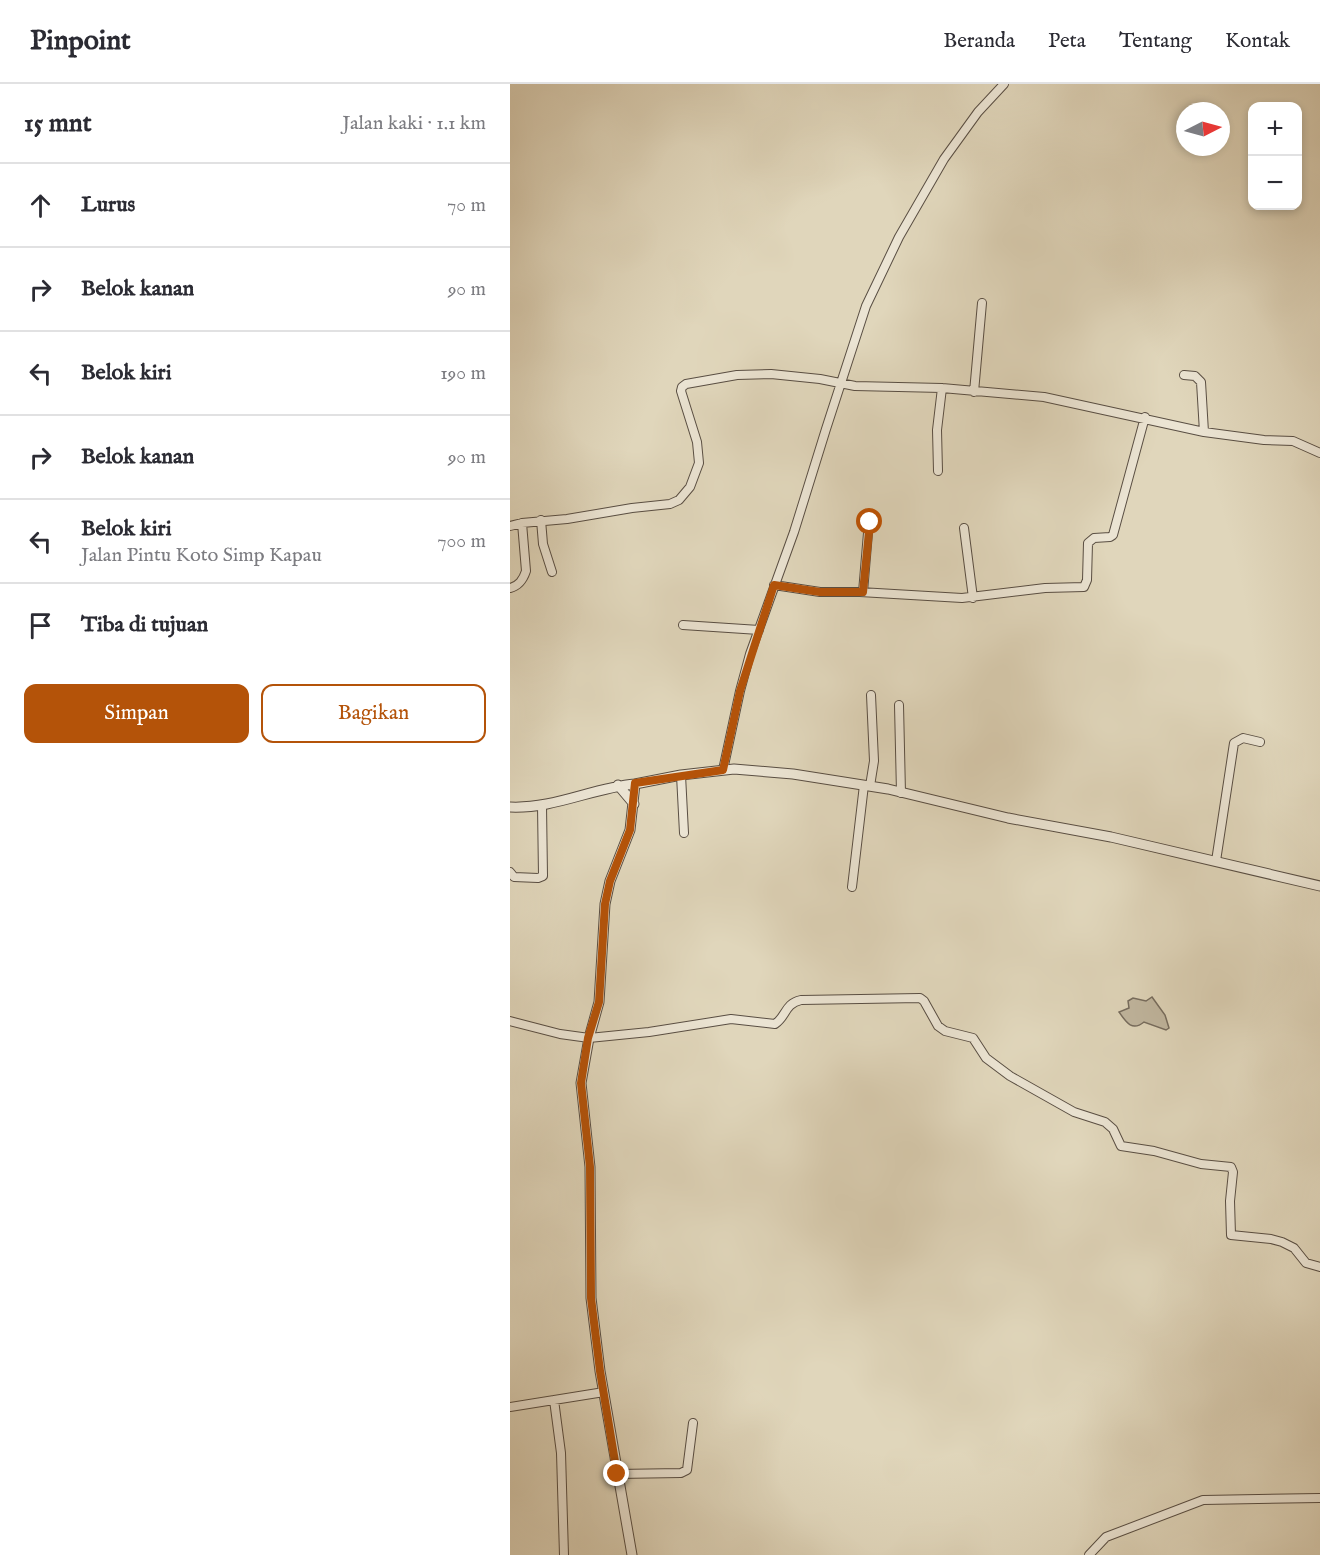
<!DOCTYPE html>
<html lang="id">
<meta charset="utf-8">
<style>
body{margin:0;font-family:"IM FELL English",serif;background:#f7f7f7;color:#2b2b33}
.controls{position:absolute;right:18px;top:18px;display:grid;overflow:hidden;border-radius:12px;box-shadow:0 3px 9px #0003}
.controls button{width:54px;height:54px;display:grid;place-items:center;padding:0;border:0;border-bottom:2px solid #e1e1e2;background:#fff;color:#2b2b33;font:30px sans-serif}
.compass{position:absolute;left:666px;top:18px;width:54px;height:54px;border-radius:50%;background:#fff;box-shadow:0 3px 9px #0003;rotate:84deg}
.stop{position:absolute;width:18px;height:18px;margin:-14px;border:4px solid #b45309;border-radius:50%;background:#fff}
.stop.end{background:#b45309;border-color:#fff;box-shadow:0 2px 6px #0008}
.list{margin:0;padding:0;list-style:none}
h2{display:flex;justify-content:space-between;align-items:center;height:78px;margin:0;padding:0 24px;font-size:26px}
h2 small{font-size:20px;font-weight:400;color:#7c7c81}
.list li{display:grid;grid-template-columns:39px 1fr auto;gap:18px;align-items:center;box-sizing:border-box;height:84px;padding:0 24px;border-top:2px solid #e1e1e2}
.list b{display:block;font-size:22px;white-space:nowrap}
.list p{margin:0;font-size:20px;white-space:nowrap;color:#7c7c81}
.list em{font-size:20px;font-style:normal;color:#7c7c81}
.actions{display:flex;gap:12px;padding:18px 24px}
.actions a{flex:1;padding:14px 0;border:2px solid #b45309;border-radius:12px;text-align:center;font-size:21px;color:#b45309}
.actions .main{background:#b45309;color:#fff}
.icon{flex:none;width:33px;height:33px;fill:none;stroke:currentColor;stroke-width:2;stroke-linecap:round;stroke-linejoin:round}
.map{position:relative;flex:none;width:810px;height:1471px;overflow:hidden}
header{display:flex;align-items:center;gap:36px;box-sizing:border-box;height:84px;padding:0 30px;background:#fff;border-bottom:2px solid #e1e1e2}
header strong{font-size:28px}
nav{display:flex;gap:33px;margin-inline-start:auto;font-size:21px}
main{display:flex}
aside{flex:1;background:#fff}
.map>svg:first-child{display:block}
.green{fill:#c1b7a0;stroke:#766c5e;stroke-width:1.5}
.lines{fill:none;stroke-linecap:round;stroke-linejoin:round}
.minor-casing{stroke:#594e43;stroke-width:10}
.tertiary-casing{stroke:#594e43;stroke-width:11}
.minor{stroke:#ebe4d3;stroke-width:8}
.tertiary{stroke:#ebe4d3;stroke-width:9}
.route{stroke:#b45309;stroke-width:8}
</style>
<header>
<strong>Pinpoint</strong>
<nav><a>Beranda</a><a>Peta</a><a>Tentang</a><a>Kontak</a></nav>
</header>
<main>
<aside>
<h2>15 mnt<small>Jalan kaki · 1.1 km</small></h2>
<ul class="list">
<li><svg class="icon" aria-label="ahead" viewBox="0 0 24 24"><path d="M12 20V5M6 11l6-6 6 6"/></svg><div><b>Lurus</b></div><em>70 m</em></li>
<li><svg class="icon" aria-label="right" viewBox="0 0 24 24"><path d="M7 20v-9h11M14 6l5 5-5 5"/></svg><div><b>Belok kanan</b></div><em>90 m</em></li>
<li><svg class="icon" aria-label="left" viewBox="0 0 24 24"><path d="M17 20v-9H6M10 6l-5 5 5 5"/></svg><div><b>Belok kiri</b></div><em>190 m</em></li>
<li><svg class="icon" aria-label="right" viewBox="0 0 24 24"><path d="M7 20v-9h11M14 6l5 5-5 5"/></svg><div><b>Belok kanan</b></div><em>90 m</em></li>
<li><svg class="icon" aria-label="left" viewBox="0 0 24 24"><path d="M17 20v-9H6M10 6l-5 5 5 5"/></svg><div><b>Belok kiri</b><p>Jalan Pintu Koto Simp Kapau</p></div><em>700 m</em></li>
<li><svg class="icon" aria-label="arrive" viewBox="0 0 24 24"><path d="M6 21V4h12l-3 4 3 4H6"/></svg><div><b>Tiba di tujuan</b></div></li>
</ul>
<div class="actions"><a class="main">Simpan</a><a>Bagikan</a></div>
</aside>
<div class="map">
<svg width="810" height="1471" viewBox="0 0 810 1471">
<rect width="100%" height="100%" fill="#e0d6bb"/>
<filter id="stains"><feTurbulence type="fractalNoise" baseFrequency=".00333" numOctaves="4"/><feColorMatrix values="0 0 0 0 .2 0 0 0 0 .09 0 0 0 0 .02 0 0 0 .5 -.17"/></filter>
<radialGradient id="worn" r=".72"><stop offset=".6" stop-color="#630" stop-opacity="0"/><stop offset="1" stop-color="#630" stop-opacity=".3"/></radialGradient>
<path class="green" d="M 642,913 L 655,931 L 659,944 L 656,946 L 634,938 C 622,948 616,938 609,928 L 619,924 L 618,917 L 623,914 L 636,917 Z"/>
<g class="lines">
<g class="minor-casing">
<path id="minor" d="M 674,291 L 685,292 L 691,298 L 694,348
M 464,308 L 472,219
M 428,387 L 427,346 L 432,304
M 31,436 L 33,460 L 42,488
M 0,442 L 12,439 L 57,435 L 122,424 L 160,420 L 169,416 L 180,403 L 189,379 L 187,358 L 171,307 L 172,303 L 176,300 L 227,291 L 261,290 L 310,295 L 345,302 L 432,304 L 534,313 L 694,348 L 754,356 L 783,357 L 810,369
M 454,444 L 463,514
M 264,501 L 310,508 L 350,508 L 452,514 L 535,504 L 574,503 L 577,496 L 578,459 L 584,454 L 600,453 L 603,451 L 635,333
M 0,504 C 9,502 13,496 16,487 L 12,439
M 353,508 L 359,437
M 173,541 L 249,546
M 389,621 L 391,709
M 213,686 L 230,607 L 240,570 L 284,448 L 316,345 L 356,222 L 389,153 L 434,75 L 468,28 L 494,0
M 171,691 L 174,749
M 360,702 L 364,677 L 361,611
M 706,777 L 724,659 L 733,654 L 750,658
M 0,788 L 4,793 L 28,794 L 33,792 L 32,722
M 342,803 L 354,701
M 0,937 L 50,950 L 79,954 L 139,948 L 221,935 L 265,940 C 277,932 274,920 291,916 L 410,914 L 414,917 L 428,942 L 435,947 L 463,954 L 476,974 L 500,992 L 564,1028 L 595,1038 L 603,1045 L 611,1062 L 644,1067 L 691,1080 L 721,1083 L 723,1088 L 720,1117 L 721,1151 L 761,1155 L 772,1158 L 784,1164 L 796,1179 L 810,1183
M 44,1316 L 51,1369 L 54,1471
M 0,1323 L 94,1308
M 107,1390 L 171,1389 L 177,1386 L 183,1339
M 579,1471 L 596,1453 L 693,1416 L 810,1414"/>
</g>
<g class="tertiary-casing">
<path id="tertiary" d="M 125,700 L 171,691 L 224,685 L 283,690 L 378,705 L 498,734 L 601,753 L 810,802
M 108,701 L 124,720
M 0,723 C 44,725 82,704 125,700 L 120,746 L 100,797 L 95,820 L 89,918 L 79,954 L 71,999 L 80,1083 L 81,1214 L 90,1287 L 122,1471"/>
</g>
<use href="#minor" class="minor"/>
<use href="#tertiary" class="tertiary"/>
</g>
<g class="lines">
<path class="route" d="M 107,1390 L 90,1287 L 81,1214 L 80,1083 L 71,999 L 78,954 L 89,918 L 95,820 L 100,797 L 120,746 L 125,699 L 213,686 L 230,607 L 264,501 L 310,508 L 353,508 L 360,438"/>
</g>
<rect width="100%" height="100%" filter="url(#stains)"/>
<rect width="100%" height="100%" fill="url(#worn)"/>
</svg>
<div class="controls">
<button>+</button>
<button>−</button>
</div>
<svg class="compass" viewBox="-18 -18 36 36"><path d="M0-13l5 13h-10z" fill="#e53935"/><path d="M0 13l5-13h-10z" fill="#7c7c81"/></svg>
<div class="stop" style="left:360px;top:438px"></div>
<div class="stop end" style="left:107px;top:1390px"></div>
</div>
</main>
